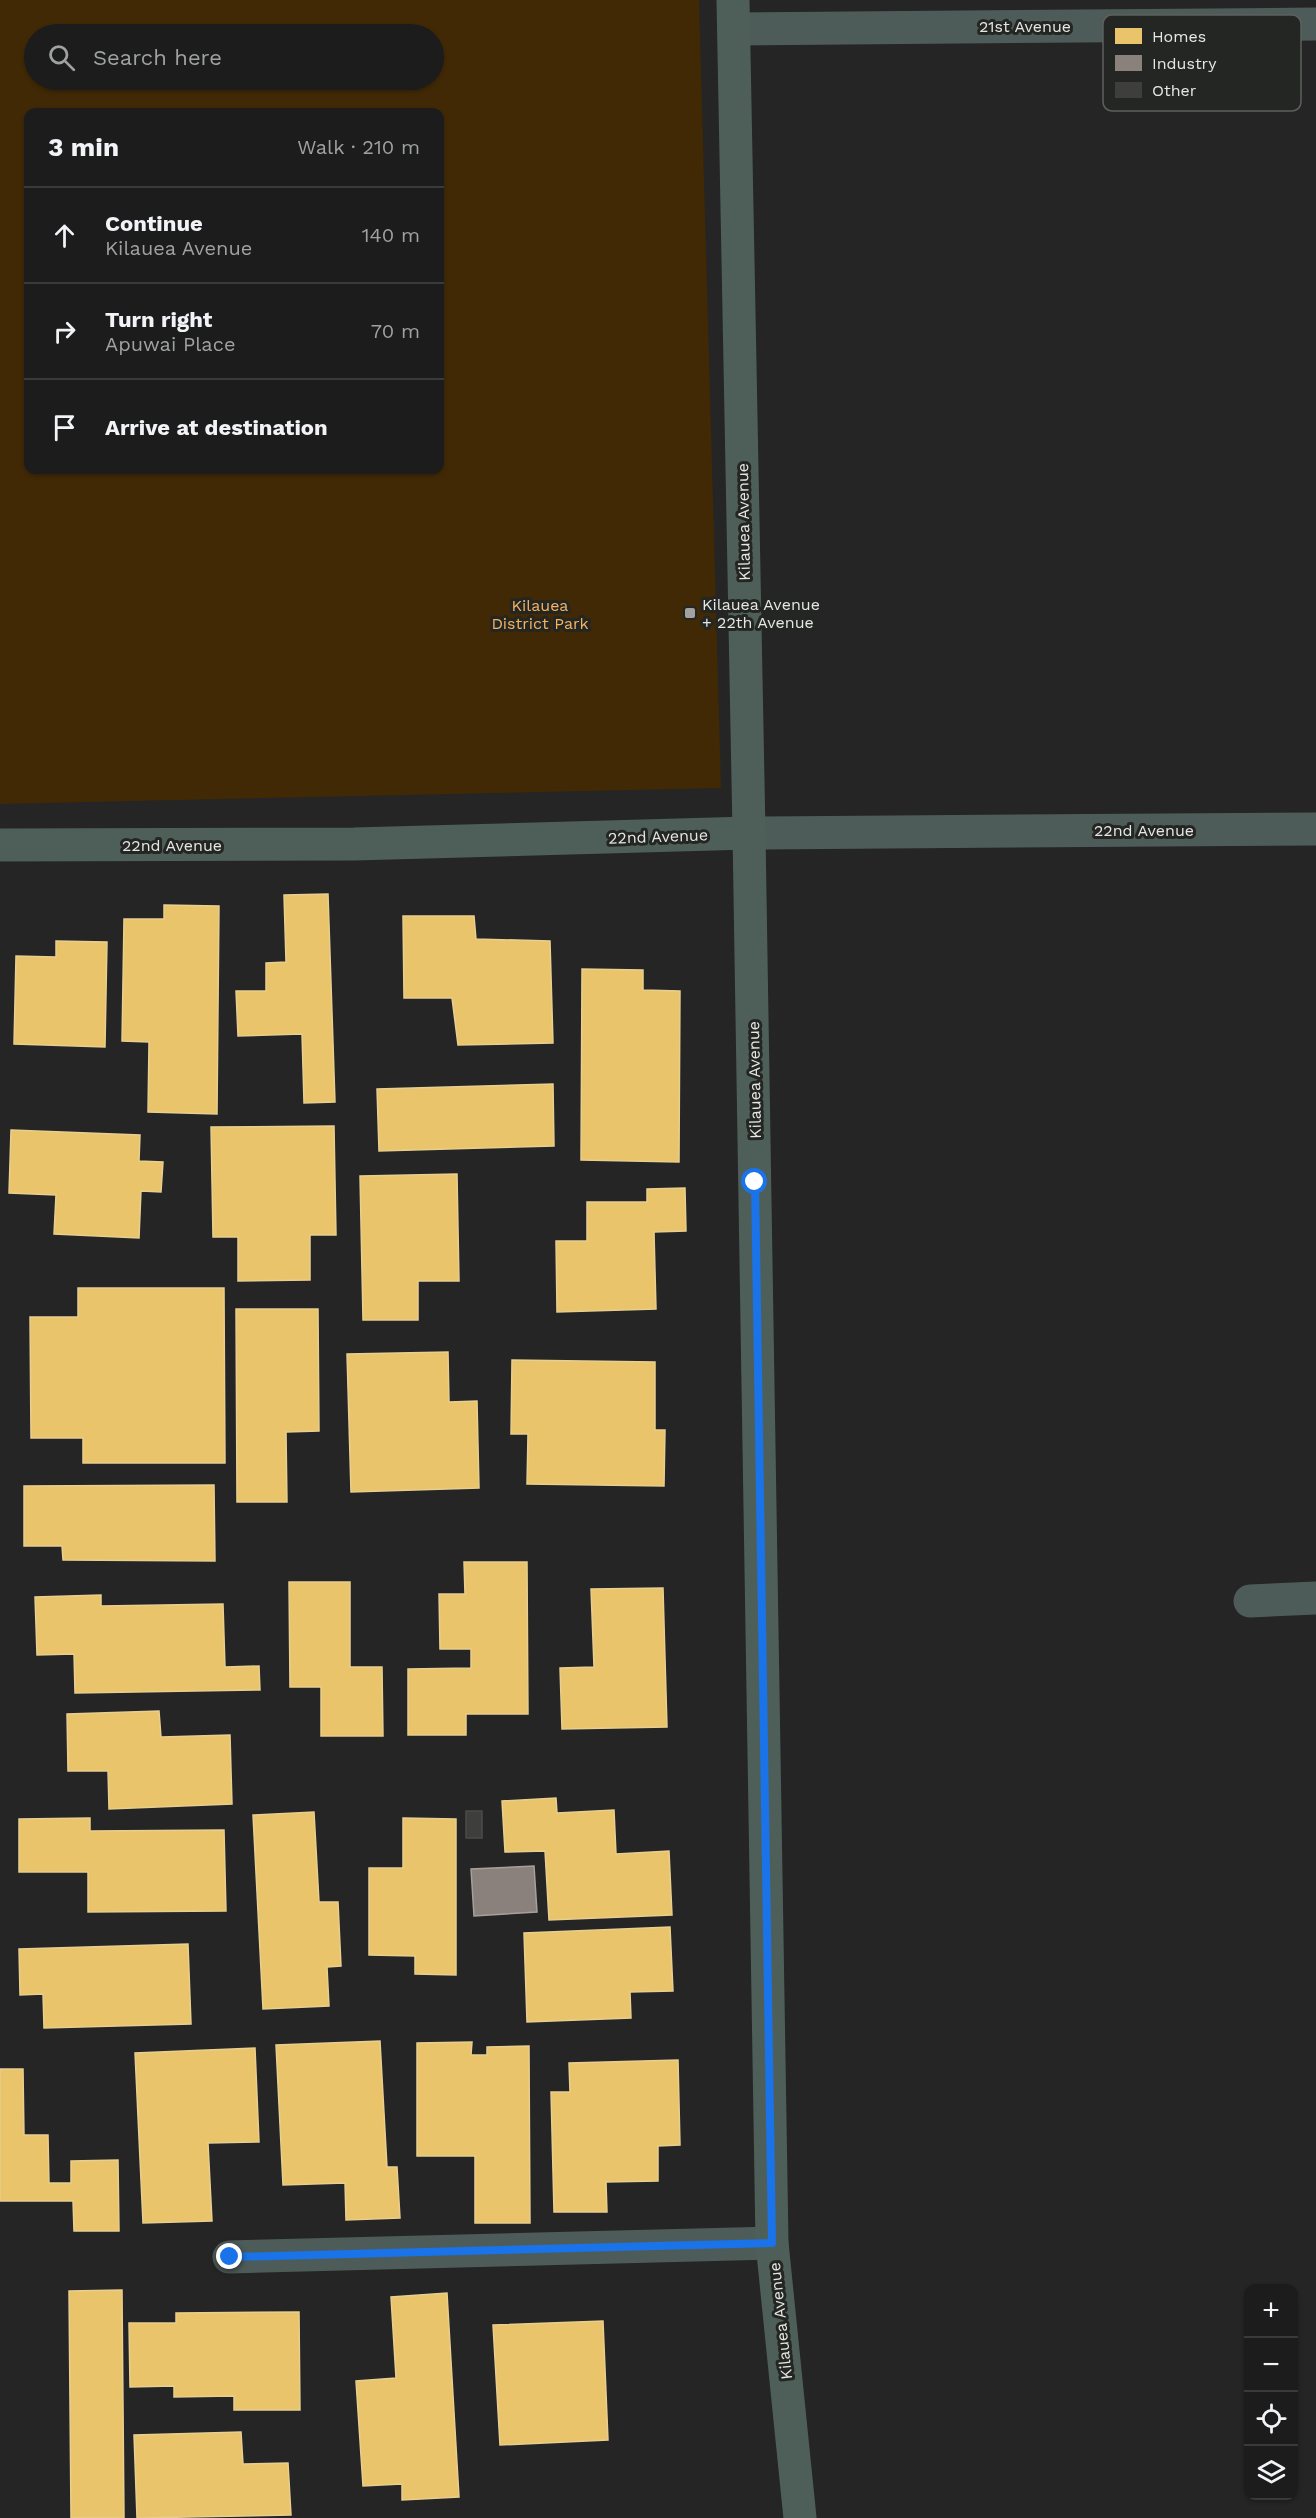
<!DOCTYPE html>
<meta charset="utf-8">
<style>
body{margin:0;font-family:"Work Sans",sans-serif;background:#242524;color:#f1f3f6}
.controls{position:absolute;right:18px;bottom:18px;display:grid;overflow:hidden;border-radius:12px;box-shadow:0 2px 4px #0004}
.controls button{width:54px;height:54px;display:grid;place-items:center;padding:0;border:0;border-bottom:2px solid #393a3a;background:#1b1c1b;color:#f1f3f6;font:30px sans-serif}
.stop{position:absolute;width:18px;height:18px;margin:-14px;border:4px solid #1a73e8;border-radius:50%;background:#fff}
.stop.end{background:#1a73e8;border-color:#fff;box-shadow:0 2px 6px #0008}
.list{margin:0;padding:0;list-style:none}
h2{display:flex;justify-content:space-between;align-items:center;height:78px;margin:0;padding:0 24px;font-size:26px}
h2 small{font-size:20px;font-weight:400;color:#a0a1a3}
.list li{display:grid;grid-template-columns:39px 1fr auto;gap:18px;align-items:center;box-sizing:border-box;height:96px;padding:0 24px;border-top:2px solid #393a3a}
.list b{display:block;font-size:22px;white-space:nowrap}
.list p{margin:0;font-size:20px;white-space:nowrap;color:#a0a1a3}
.list em{font-size:20px;font-style:normal;color:#a0a1a3}
.icon{flex:none;width:33px;height:33px;fill:none;stroke:currentColor;stroke-width:2;stroke-linecap:round;stroke-linejoin:round}
.map{position:relative;flex:none;width:1316px;height:2518px;overflow:hidden}
.search{position:absolute;background:#1b1c1b;box-shadow:0 2px 4px #0004;left:24px;top:24px;width:420px;height:66px;display:flex;align-items:center;gap:15px;box-sizing:border-box;padding:0 21px;border-radius:33px;color:#a0a1a3;font-size:22px}
.panel{position:absolute;background:#1b1c1b;box-shadow:0 2px 4px #0004;left:24px;top:108px;width:420px;height:366px;border-radius:12px}
.map>svg:first-child{display:block}
.green{fill:#412906;fill-rule:evenodd}
.homes{fill:#e9c46a;stroke:#e8ce8f;stroke-width:1.5}
.industry{fill:#8a817c;stroke:#a6a09c;stroke-width:1.5}
.building{fill:#3e3f3d;stroke:#4b4b4a;stroke-width:1.5}
.lines{fill:none;stroke-linecap:round;stroke-linejoin:round}
.street{stroke:#4e5c59;stroke-width:33}
.secondary{stroke:#4e5f5a;stroke-width:33}
.route{stroke:#1a73e8;stroke-width:8}
.poi-dot{fill:#a2a3a1;stroke:#232623;stroke-width:2}
.labels{text-anchor:middle;stroke-width:6;stroke-linejoin:round;paint-order:stroke}
.street-label{font-size:16px;fill:#e6e7e5;stroke:#232623}
.poi-label{font-size:16px;fill:#e6e7e5;stroke:#232623;text-anchor:start}
.park-label{font-size:16px;fill:#f7b460;stroke:#232623}
.key{fill:#232623;stroke:#5e605d;stroke-width:1.5}
.key-label{font-size:16px;fill:#e6e7e5}
</style>
<div class="map">
<svg width="1316" height="2518" viewBox="0 0 1316 2518">
<rect width="100%" height="100%" fill="#242524"/>
<path class="green" d="M 0,0 L 699,0 L 721,788 L 0,804 ZM 34,34 L 434,34 L 434,80 L 34,80 ZM 28,112 L 440,112 L 440,470 L 28,470 Z"/>
<path class="homes" d="M 328,894 L 335,1102 L 304,1103 L 302,1034 L 238,1036 L 236,991 L 266,991 L 266,963 L 286,962 L 284,895 Z
M 164,905 L 219,906 L 217,1114 L 148,1112 L 149,1042 L 122,1041 L 124,919 L 164,919 Z
M 403,916 L 474,916 L 476,939 L 550,941 L 553,1043 L 458,1045 L 452,998 L 404,998 Z
M 56,941 L 107,942 L 105,1047 L 14,1044 L 16,956 L 56,957 Z
M 582,969 L 643,970 L 643,990 L 680,991 L 679,1162 L 581,1160 Z
M 553,1084 L 554,1146 L 379,1151 L 377,1089 Z
M 334,1126 L 336,1235 L 310,1235 L 310,1280 L 238,1281 L 238,1237 L 213,1237 L 211,1127 Z
M 11,1130 L 140,1135 L 139,1161 L 163,1162 L 161,1192 L 141,1191 L 139,1238 L 54,1234 L 56,1195 L 9,1193 Z
M 457,1174 L 459,1281 L 418,1281 L 418,1320 L 363,1320 L 360,1176 Z
M 685,1188 L 686,1231 L 654,1232 L 656,1309 L 557,1312 L 556,1241 L 587,1241 L 587,1202 L 647,1202 L 647,1189 Z
M 78,1288 L 224,1288 L 225,1463 L 83,1463 L 83,1438 L 31,1438 L 30,1317 L 78,1317 Z
M 236,1309 L 318,1309 L 319,1431 L 286,1432 L 287,1502 L 237,1502 Z
M 448,1352 L 449,1402 L 477,1401 L 479,1488 L 351,1492 L 347,1354 Z
M 512,1360 L 655,1362 L 655,1430 L 665,1430 L 664,1486 L 527,1484 L 528,1434 L 511,1434 Z
M 214,1485 L 215,1561 L 63,1560 L 62,1546 L 24,1546 L 24,1486 Z
M 464,1562 L 527,1562 L 528,1714 L 466,1714 L 466,1735 L 408,1735 L 408,1669 L 471,1668 L 471,1649 L 440,1649 L 439,1594 L 465,1594 Z
M 289,1582 L 350,1582 L 350,1667 L 382,1667 L 383,1736 L 321,1736 L 321,1687 L 290,1687 Z
M 663,1588 L 667,1727 L 562,1729 L 560,1668 L 594,1667 L 591,1589 Z
M 101,1595 L 101,1606 L 223,1604 L 225,1667 L 259,1666 L 260,1690 L 75,1693 L 74,1654 L 37,1655 L 35,1597 Z
M 159,1711 L 161,1737 L 230,1735 L 232,1804 L 109,1809 L 108,1771 L 68,1771 L 67,1714 Z
M 556,1798 L 557,1813 L 614,1810 L 616,1854 L 669,1851 L 672,1915 L 549,1920 L 545,1851 L 505,1852 L 502,1801 Z
M 314,1812 L 319,1902 L 338,1902 L 341,1966 L 327,1967 L 329,2006 L 263,2009 L 253,1815 Z
M 90,1818 L 90,1831 L 224,1830 L 226,1911 L 88,1912 L 88,1872 L 19,1872 L 19,1819 Z
M 403,1818 L 456,1819 L 456,1975 L 415,1974 L 415,1956 L 369,1955 L 369,1868 L 403,1868 Z
M 670,1927 L 673,1991 L 630,1992 L 631,2018 L 527,2022 L 524,1933 Z
M 188,1944 L 191,2024 L 44,2028 L 43,1994 L 20,1995 L 19,1949 Z
M 380,2041 L 387,2167 L 397,2167 L 400,2218 L 346,2220 L 345,2183 L 283,2185 L 276,2045 Z
M 472,2042 L 471,2055 L 487,2055 L 487,2047 L 529,2046 L 530,2223 L 475,2223 L 475,2156 L 417,2156 L 417,2043 Z
M 255,2048 L 259,2142 L 208,2143 L 212,2221 L 143,2223 L 135,2053 Z
M 678,2060 L 680,2145 L 658,2146 L 658,2181 L 606,2182 L 607,2212 L 554,2212 L 551,2092 L 570,2092 L 569,2063 Z
M 0,2069 L 23,2069 L 24,2135 L 48,2135 L 49,2183 L 71,2183 L 71,2161 L 118,2160 L 119,2231 L 74,2231 L 73,2201 L 0,2201 Z
M 122,2290 L 124,2518 L 71,2518 L 69,2291 Z
M 447,2293 L 459,2497 L 402,2500 L 402,2484 L 363,2486 L 356,2381 L 396,2378 L 391,2297 Z
M 299,2312 L 300,2410 L 234,2410 L 234,2396 L 174,2397 L 174,2386 L 130,2387 L 129,2323 L 176,2323 L 176,2313 Z
M 603,2321 L 608,2440 L 500,2445 L 493,2325 Z
M 241,2432 L 243,2464 L 288,2463 L 291,2515 L 137,2518 L 134,2435 Z"/>
<path class="industry" d="M 534,1866 L 537,1912 L 474,1916 L 471,1869 Z"/>
<path class="building" d="M 466,1811 L 482,1811 L 482,1838 L 466,1838 Z"/>
<g class="lines">
<path class="street" d="M 734,29 L 1316,24
M 749,833 L 1316,829
M 1250,1601 L 1316,1598
M 229,2257 L 772,2243"/>
<path class="secondary" d="M 733,0 L 749,833 L 772,2243 L 800,2518
M 0,845 L 354,844 L 749,833"/>
</g>
<g class="lines">
<path class="route" d="M 230,2257 L 772,2243 L 755,1182"/>
</g>
<rect class="poi-dot" x="684" y="607" width="12" height="12" rx="3"/>
<g class="labels">
<g class="street-label">
<text x="1025" y="32">21st Avenue</text>
<text transform="translate(743 522) rotate(-91)" y="6">Kilauea Avenue</text>
<text x="1144" y="836">22nd Avenue</text>
<text transform="translate(658 836) rotate(-2)" y="6">22nd Avenue</text>
<text x="172" y="851">22nd Avenue</text>
<text transform="translate(754 1080) rotate(-91)" y="6">Kilauea Avenue</text>
<text transform="translate(780 2321) rotate(-96)" y="6">Kilauea Avenue</text>
</g>
<g class="poi-label">
<text x="702" y="610">Kilauea Avenue<tspan x="702" dy="18">+ 22th Avenue</tspan></text>
</g>
<g class="park-label">
<text x="540" y="611">Kilauea<tspan x="540" dy="18">District Park</tspan></text>
</g>
</g>
<rect x="1103" y="15" width="198" height="96" rx="9" class="key"/>
<rect x="1115" y="28" width="27" height="16" fill="#e9c46a"/>
<rect x="1115" y="55" width="27" height="16" fill="#8a817c"/>
<rect x="1115" y="82" width="27" height="16" fill="#3e3f3d"/>
<g class="key-label">
<text x="1152" y="42">Homes</text>
<text x="1152" y="69">Industry</text>
<text x="1152" y="96">Other</text>
</g>
</svg>
<div class="controls">
<button>+</button>
<button>−</button>
<button><svg class="icon" aria-label="locate" viewBox="0 0 24 24"><circle cx="12" cy="12" r="6"/><path d="M12 2v4M12 18v4M2 12h4M18 12h4"/></svg></button>
<button><svg class="icon" aria-label="layers" viewBox="0 0 24 24"><path d="M12 4l9 5-9 5-9-5zM3 14l9 5 9-5"/></svg></button>
</div>
<div class="stop" style="left:755px;top:1182px"></div>
<div class="stop end" style="left:230px;top:2257px"></div>
<div class="search"><svg class="icon" aria-label="search" viewBox="0 0 24 24"><circle cx="10" cy="10" r="6"/><path d="M15 15l6 6"/></svg>Search here</div>
<section class="panel">
<h2>3 min<small>Walk · 210 m</small></h2>
<ul class="list">
<li><svg class="icon" aria-label="ahead" viewBox="0 0 24 24"><path d="M12 20V5M6 11l6-6 6 6"/></svg><div><b>Continue</b><p>Kilauea Avenue</p></div><em>140 m</em></li>
<li><svg class="icon" aria-label="right" viewBox="0 0 24 24"><path d="M7 20v-9h11M14 6l5 5-5 5"/></svg><div><b>Turn right</b><p>Apuwai Place</p></div><em>70 m</em></li>
<li><svg class="icon" aria-label="arrive" viewBox="0 0 24 24"><path d="M6 21V4h12l-3 4 3 4H6"/></svg><div><b>Arrive at destination</b></div></li>
</ul>
</section>
</div>
